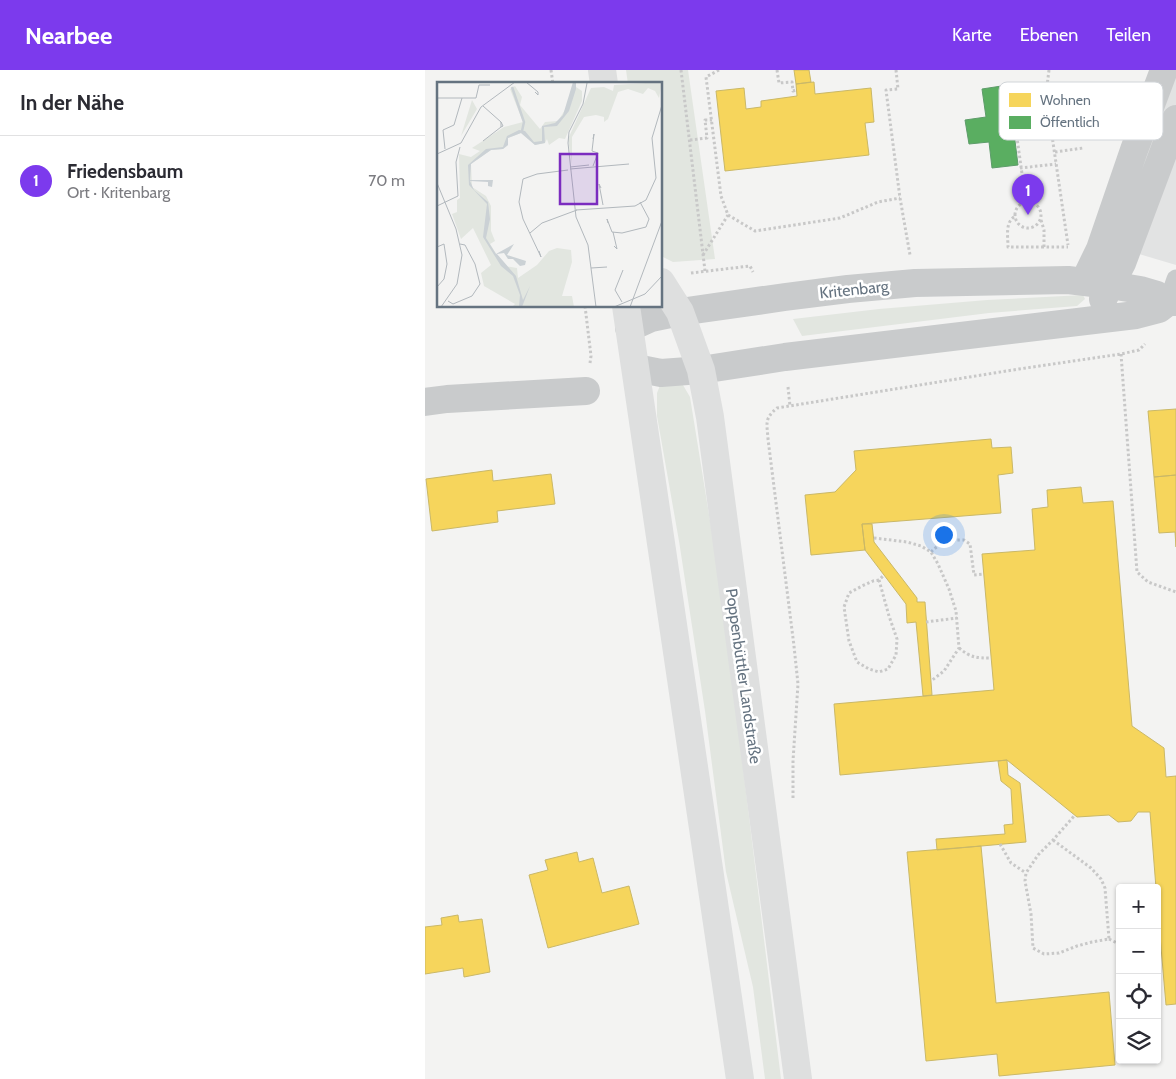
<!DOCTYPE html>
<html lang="de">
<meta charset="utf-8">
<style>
body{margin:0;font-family:Cabin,sans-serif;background:#f7f7f7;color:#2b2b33}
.controls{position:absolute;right:15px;bottom:15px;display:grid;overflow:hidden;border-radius:5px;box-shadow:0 1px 4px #0004}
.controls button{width:45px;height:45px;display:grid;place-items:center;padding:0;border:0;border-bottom:1px solid #e1e1e2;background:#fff;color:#2b2b33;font:25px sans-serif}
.you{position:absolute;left:518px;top:464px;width:18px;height:18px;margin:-12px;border:4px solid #fff;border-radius:50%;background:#1a73e8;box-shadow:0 0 0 8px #1a73e833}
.badge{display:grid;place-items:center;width:32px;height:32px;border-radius:50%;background:#7c3aed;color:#fff;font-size:16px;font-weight:700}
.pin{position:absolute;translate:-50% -41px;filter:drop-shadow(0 1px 2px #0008)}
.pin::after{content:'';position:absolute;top:26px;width:18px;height:15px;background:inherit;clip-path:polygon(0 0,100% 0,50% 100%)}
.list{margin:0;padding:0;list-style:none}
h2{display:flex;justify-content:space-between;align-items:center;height:65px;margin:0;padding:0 20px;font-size:21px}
h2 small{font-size:16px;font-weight:400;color:#7c7c81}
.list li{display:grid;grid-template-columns:32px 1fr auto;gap:15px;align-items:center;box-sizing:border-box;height:90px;padding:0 20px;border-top:1px solid #e1e1e2}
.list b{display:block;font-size:19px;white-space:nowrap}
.list p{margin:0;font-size:16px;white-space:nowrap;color:#7c7c81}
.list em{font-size:16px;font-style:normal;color:#7c7c81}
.icon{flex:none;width:28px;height:28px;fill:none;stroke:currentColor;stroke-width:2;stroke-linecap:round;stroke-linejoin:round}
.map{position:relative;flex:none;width:751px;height:1009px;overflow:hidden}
header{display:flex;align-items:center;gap:30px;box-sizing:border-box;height:70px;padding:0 25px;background:#7c3aed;color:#fff}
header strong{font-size:24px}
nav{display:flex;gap:28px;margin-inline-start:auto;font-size:18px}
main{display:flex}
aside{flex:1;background:#fff}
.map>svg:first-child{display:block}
.built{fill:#e2e3e3}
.green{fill:#e2e6e0}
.homes{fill:#f6d55c;stroke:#cab867}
.public{fill:#5aae61;stroke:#5d9c6a}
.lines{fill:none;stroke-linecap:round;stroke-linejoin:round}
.path{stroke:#c8c8c8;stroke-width:3;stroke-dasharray:2.5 2.5;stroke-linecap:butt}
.service{stroke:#c9cbcc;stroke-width:19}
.minor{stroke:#c9cbcc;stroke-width:28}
.secondary{stroke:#dedfdf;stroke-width:28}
.labels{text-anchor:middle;stroke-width:5;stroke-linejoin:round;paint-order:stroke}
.street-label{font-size:16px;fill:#657380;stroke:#fff}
.inset-river{fill:none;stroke:#cbd1d5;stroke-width:2.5}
.inset-road{fill:none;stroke:#b2b8bd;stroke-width:1}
.view{fill:#7b2cbf;fill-opacity:0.15;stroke:#7b2cbf;stroke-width:2.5}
.inset-edge{fill:none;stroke:#657380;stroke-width:2.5}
.key{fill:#fff;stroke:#d1d5d9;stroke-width:1}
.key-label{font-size:14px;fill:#657380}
</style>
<header>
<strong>Nearbee</strong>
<nav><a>Karte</a><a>Ebenen</a><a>Teilen</a></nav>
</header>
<main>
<aside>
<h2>In der Nähe<small></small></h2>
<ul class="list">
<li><span class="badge">1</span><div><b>Friedensbaum</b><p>Ort · Kritenbarg</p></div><em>70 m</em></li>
</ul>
</aside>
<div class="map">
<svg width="751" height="1009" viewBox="0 0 751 1009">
<rect width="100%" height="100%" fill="#f3f3f2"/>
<path class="built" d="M 751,0 L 751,195 L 667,170 Z"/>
<path class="green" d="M 201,0 L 263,0 L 290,189 L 248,192 L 236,186 L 236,14 L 203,14 Z
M 658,225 L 660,229 L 652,236 L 564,243 L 377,266 L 368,249 L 454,239 L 562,230 Z
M 245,309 L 258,315 L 265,327 L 297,525 L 356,1009 L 340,1009 L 328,917 L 301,802 L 280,641 L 254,471 L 232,346 L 232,323 L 236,313 Z"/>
<path class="homes" d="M 369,0 L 384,0 L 386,12 L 371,14 Z
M 389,12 L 390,24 L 446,18 L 449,52 L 440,53 L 444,85 L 300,101 L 291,21 L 319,18 L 321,39 L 336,37 L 336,31 L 372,26 L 371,14 Z
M 751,339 L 751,405 L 729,407 L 723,341 Z
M 566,369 L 567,378 L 586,377 L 588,403 L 573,405 L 576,443 L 437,454 L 440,480 L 386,485 L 380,425 L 410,422 L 431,400 L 429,381 Z
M 67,400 L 68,411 L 126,404 L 130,434 L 72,441 L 73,452 L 7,461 L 1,409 Z
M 751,405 L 751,477 L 750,462 L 734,463 L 729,407 Z
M 656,417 L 658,433 L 688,431 L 707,656 L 739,678 L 741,707 L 751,706 L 751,934 L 741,935 L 732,831 L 732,818 L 731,818 L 725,742 L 713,742 L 706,751 L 693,752 L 684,745 L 652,747 L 582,690 L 415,705 L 409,634 L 569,620 L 557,484 L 610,480 L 607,439 L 623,437 L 622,420 Z
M 437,454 L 447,454 L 449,472 L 492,528 L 492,532 L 500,532 L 507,625 L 498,626 L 491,552 L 482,553 L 481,534 L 440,480 Z
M 582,690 L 583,705 L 595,713 L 601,772 L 512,780 L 511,769 L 580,764 L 579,755 L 588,754 L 586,719 L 576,711 L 573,691 Z
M 556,776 L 571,933 L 684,922 L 690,995 L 574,1006 L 572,984 L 501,991 L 482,782 Z
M 152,782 L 154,792 L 168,788 L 177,823 L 204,816 L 214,854 L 123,878 L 104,805 L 123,800 L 120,790 Z
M 33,845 L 34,852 L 57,849 L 65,902 L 39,907 L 38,898 L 0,904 L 0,857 L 17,855 L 16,848 Z"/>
<path class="public" d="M 583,15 L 593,95 L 567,98 L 564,72 L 544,74 L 540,50 L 561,47 L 557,19 Z"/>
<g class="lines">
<path class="path" d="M 126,0 L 128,14
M 256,0 L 280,201
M 294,0 L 281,7 L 296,126 L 303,145 L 330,161 L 415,148 L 453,132 L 475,128
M 352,0 L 354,13 L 367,12 L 368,21 L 371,20
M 471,0 L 473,19 L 461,20 L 475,128 L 485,185
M 624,0 L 622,16 L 625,52 L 643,175
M 609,42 L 609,53
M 588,51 L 595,51 L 595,53
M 588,56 L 595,56 L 595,53 L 625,52
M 592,56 L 591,61 L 601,132
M 265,70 L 282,68 L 280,50 L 287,50
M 630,82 L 658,78
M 595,98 L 631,94
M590 145a13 13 0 1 1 26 0a13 13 0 1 1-26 0Z
M 589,147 C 580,153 583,167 583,177 L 619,177
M 616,150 L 619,160 L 619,177 L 643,177
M 278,185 L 303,145
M 266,203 L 325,196 L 328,202
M 160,236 L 166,286 L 165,293
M 696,284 L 712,502 L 723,512 L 751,522
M 363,317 L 365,336
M 449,468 L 482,472 L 496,476 L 506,482 L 513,494 L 524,519 L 531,541 L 534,578 L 519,601 L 506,611
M 506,482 C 517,471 524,470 539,470 L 545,474 L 549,505 L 559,504
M 454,510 L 448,511 L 437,516 L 424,523 L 419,537 L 424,571 L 432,592 L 444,599 L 454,602 L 463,599 L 471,585 L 472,569 L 464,546 L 454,510 L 459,505
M 501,552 L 532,548
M 534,578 C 546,588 552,588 566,588
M 368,728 L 368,691 L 373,614 L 369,576 L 343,369 C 342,353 339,349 352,338 L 594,299 L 696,284 L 714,280 L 720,274
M 628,770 L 666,798 L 676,809 L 680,818 L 684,869 L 667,872 L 652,876 L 634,883 L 619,884 L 608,878 L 606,844 L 600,811 L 601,803 L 613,785 L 628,770 L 650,745
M 575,774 L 586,793 L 601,803
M 684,869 L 692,873 L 695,876"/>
<path class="service" d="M 743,232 L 751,209"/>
<path class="minor" d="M 659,212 L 675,179 L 709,80 L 739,0
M 678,229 L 697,193 L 751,49
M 204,258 L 226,248 L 255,242 L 360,227 L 423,219 L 490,213 L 643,210 L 685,215 L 715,220 L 732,225 L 743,232 L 751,232
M 211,298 L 236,303 L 276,300 L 360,287 L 711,245 L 734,239 L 743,232
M 0,332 L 22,329 L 161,321"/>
<path class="secondary" d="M 177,0 L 179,14
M 236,212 L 255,242 L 276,300 L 285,347 L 373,1009
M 201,236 L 315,1009"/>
</g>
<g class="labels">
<g class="street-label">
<text transform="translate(429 219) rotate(-6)" y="6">Kritenbarg</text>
<text transform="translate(319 606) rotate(82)" y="6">Poppenbüttler Landstraße</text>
</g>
</g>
<g transform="translate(12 12)">
<rect width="225" height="225" fill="#f3f3f2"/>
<path d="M 225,0 L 222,16 L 218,9 L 211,6 L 206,12 L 191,7 L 181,10 L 171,37 L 167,40 L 167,35 L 159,33 L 147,35 L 135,55 L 135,82 L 131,57 L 154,6 L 167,5 L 176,9 L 177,3 ZM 136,3 L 145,9 L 145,19 L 128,57 L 122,56 L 112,63 L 110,57 L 108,61 L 98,63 L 84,51 L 71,56 L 71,63 L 66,67 L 54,68 L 34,82 L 35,105 L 49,114 L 54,124 L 54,149 L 58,159 L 53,162 L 67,184 L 80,186 L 81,196 L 100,183 L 112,169 L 120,166 L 134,168 L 135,180 L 125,214 L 135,214 L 137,225 L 75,225 L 78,222 L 47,204 L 44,191 L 54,183 L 36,146 L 24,157 L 15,132 L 20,130 L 20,118 L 23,116 L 22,72 L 34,75 L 43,69 L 35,66 L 67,45 L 86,40 L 73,7 L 78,4 L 85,15 L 83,23 L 103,47 L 108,40 L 121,39 L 131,23 ZM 35,18 L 40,27 L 24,54 Z" fill="#e2e6e0"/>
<path d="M 136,0 L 139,0 L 139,7 L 132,29 L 120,44 L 107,45 L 108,61 L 98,63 L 84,51 L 71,56 L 71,63 L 66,67 L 54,68 L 34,82 L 33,98 L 56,98 L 55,105 L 51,104 L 51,100 L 33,99 L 37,108 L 51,120 L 53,137 L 49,156 L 59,172 L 77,162 L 70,173 L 89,179 L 88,183 L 83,184 L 76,177 L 71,177 L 67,171 L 60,172 L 79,194 L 86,218 L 93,204 L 85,225 L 82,225 L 83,213 L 76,194 L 64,184 L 46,155 L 50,122 L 32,103 L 31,83 L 49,67 L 66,65 L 70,54 L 82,48 L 88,49 L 97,60 L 105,59 L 105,44 L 118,41 L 126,33 Z" fill="#cbd1d5"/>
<path class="inset-river" d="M 75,5 L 87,40 L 85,49"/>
<path class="inset-road" d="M 89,0 L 101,10 L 101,13 L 98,10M 144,0 L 181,0M 150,1 L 146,22 L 132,50 L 131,61 L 139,135 L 151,163 L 159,225M 0,16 L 39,16 L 42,3 L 53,3M 46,24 L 64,40 L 64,45 L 66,44 L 64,40M 46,59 L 64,45M 8,67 L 6,48 L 17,43 L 25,16M 0,72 L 24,61 L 44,25 L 78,0M 156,84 L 161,71 L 155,69 L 157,52 L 156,57M 133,85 L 152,83M 133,87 L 192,82M 0,101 L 19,147 L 25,173 L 20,202 L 4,225M 164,106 L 162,102 L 166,123M 0,124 L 21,114 L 19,80 L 23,65M 139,128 L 198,124 L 209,118 L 219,96 L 215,56 L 225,23M 171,141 L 170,137 L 175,150 L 185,151M 176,150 L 180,167 L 177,164M 93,151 L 105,141 L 140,128M 185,151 L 209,145 L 212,137 L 203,120M 0,165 L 7,162 L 10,182 L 7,197 L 0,205M 102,169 L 104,175 L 86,137 L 82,120 L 86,97 L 100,92 L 131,88M 154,186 L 170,185M 11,219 L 16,222 L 35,214 L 43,202 L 38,182 L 28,163 L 23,162M 185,220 L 178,208 L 186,188M 177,225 L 208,212 L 225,194M 193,225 L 225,139"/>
<path class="view" d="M 123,72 L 160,72 L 160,122 L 123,122 Z"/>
<rect width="225" height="225" class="inset-edge"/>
</g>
<rect x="574" y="12" width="164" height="58" rx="8" class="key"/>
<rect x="584" y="23" width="22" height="14" fill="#f6d55c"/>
<rect x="584" y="46" width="22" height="13" fill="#5aae61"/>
<g class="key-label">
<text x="615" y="35">Wohnen</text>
<text x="615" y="57">Öffentlich</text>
</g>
</svg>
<div class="controls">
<button>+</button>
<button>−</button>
<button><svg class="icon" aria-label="locate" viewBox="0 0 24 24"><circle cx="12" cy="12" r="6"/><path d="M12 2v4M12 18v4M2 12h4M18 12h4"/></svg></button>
<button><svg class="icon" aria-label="layers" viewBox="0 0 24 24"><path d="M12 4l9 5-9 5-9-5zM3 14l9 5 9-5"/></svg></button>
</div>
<div class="you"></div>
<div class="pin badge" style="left:603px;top:145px">1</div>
</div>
</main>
